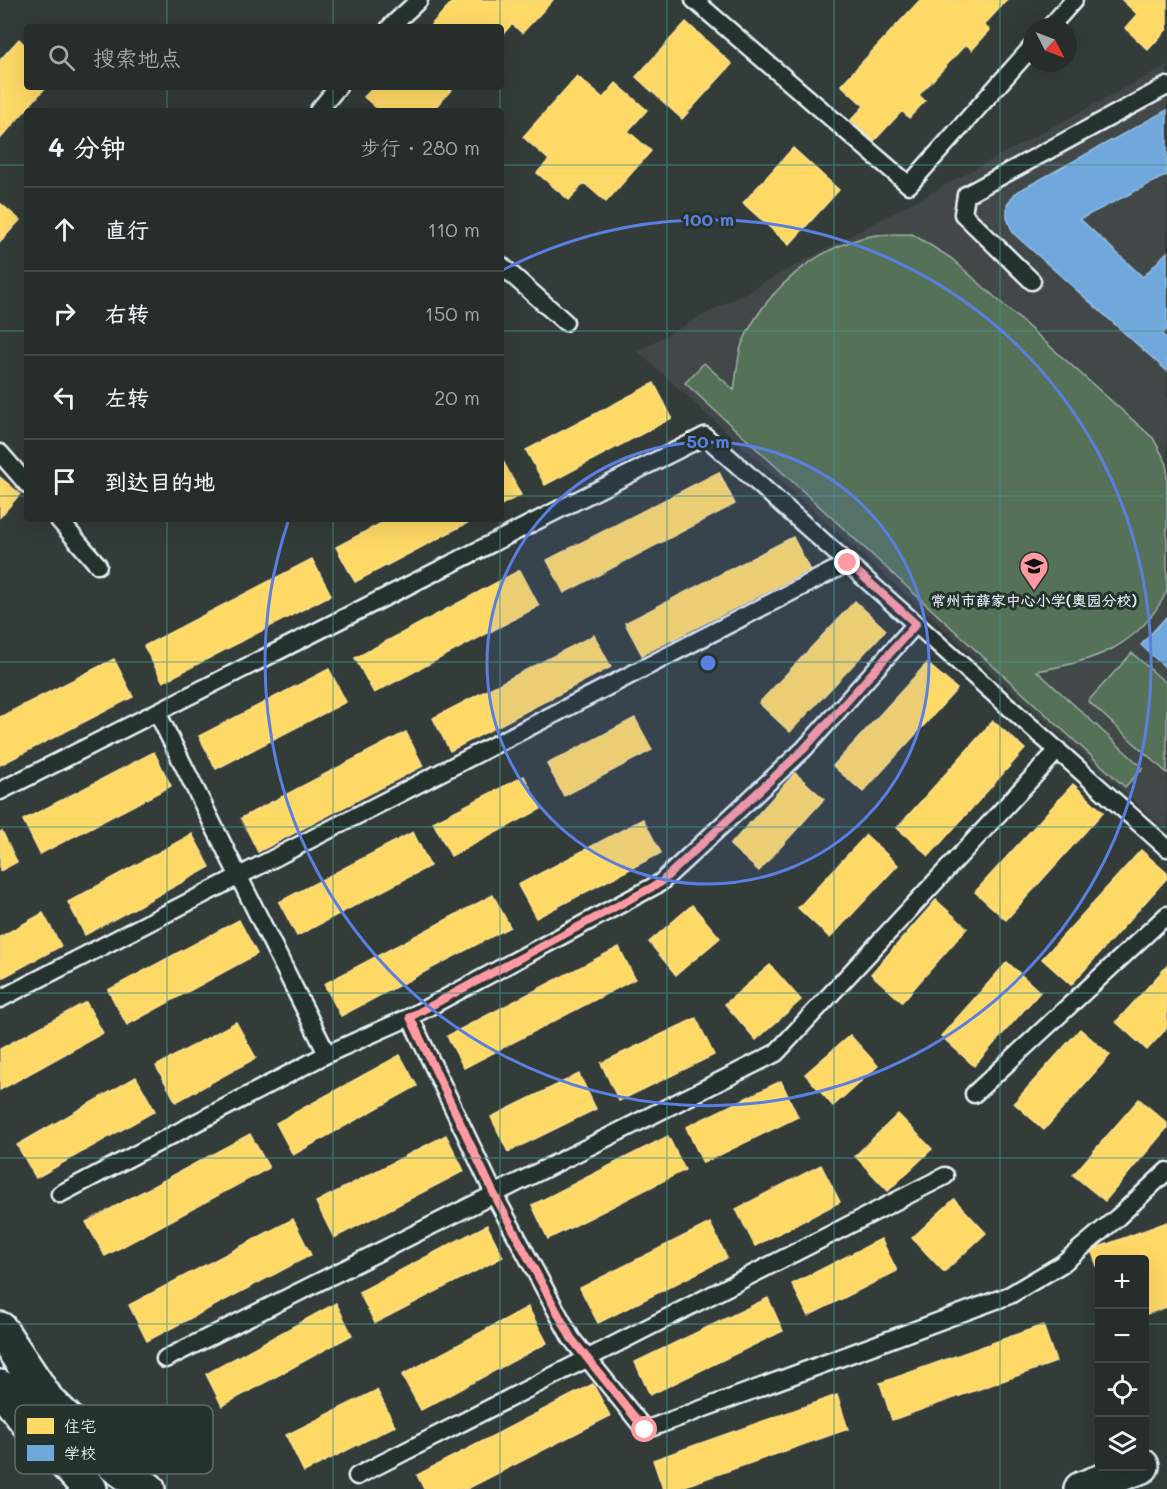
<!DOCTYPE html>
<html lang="zh">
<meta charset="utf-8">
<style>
body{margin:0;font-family:Mali,"LXGW WenKai TC",sans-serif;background:#323937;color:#f1f3f6}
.controls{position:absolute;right:18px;bottom:18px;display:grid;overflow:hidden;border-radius:6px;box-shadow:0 6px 24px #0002}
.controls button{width:54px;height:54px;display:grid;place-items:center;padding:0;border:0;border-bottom:2px solid #424947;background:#262d2b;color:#f1f3f6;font:30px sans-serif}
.compass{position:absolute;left:1023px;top:18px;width:54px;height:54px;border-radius:50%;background:#262d2b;box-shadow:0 6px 24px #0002;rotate:132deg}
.stop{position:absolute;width:18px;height:18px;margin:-14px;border:4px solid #ff9aa2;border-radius:50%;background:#fff}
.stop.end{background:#ff9aa2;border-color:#fff;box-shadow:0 2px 6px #0008}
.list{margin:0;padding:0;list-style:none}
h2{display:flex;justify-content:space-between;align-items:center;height:78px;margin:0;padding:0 24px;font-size:26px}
h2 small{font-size:20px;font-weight:400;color:#a4a8a9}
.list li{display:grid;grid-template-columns:39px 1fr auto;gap:18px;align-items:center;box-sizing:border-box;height:84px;padding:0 24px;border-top:2px solid #424947}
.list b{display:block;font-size:22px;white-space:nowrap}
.list em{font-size:20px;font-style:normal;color:#a4a8a9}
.icon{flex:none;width:33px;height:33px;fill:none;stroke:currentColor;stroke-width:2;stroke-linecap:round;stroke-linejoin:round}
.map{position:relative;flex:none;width:1167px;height:1489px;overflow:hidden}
.search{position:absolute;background:#262d2b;box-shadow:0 6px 24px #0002;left:24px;top:24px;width:480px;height:66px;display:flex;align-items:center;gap:15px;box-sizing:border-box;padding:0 21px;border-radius:6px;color:#a4a8a9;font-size:22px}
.panel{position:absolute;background:#262d2b;box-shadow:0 6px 24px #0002;left:24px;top:108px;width:480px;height:414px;border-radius:6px}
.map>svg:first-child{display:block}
.built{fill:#424647}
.green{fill:#557158;stroke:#9eb1a8;stroke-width:1.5}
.homes{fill:#ffd966;stroke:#f8e092;stroke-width:1.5}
.schools{fill:#6fa8dc;stroke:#93bee4;stroke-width:1.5}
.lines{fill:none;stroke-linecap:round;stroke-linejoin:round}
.lane-casing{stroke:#e8f1f8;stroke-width:21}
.secondary-casing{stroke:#e8f1f8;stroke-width:38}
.lane{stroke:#26332d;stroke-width:16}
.secondary{stroke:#26332d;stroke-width:33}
.route{stroke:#ff9aa2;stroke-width:8}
.grid{fill:none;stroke:#459590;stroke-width:1.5;stroke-opacity:0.55}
.ring{fill:none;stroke:#5a7fe2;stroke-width:3}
.labels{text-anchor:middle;stroke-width:6;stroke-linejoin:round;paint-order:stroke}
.poi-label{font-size:15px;font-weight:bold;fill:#e8f1f8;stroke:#26332d}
.key{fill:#26332d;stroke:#606c6a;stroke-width:1.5}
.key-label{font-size:16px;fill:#e8f1f8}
.centre{fill:#5a7fe2;stroke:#26332d;stroke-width:3}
.ring-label{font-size:18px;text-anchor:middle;font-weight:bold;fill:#5a7fe2;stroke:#26332d;stroke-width:6;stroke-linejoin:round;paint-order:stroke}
</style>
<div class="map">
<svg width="1167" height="1489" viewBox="0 0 1167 1489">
<rect width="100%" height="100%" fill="#333c39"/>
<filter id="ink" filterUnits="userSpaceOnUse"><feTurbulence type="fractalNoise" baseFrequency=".0167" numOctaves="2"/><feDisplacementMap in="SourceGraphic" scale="12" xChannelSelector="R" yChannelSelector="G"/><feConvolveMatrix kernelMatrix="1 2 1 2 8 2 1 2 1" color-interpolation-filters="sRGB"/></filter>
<g filter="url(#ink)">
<path class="built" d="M 1167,65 L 1167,831 L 637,351 Z"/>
<path class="green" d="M 912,234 L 951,258 L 1153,438 L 1167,464 L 1167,591 C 1139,647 1095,661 1037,671 L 1143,768 L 1125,787 L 685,383 L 704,363 L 734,390 C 737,375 737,358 742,344 C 764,292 815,247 871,236 C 883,233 899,235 912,234 Z
M 1132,653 L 1167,684 L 1167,773 L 1088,701 Z"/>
<path class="homes" d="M 454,0 L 553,0 L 522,33 L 512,24 L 501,36 L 501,27 L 429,27 Z
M 920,0 L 1007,0 L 984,25 L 990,30 L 972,50 L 966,44 L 919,95 L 925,101 L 909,118 L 902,111 L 874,141 L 851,120 L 864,106 L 841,85 Z
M 1122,0 L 1167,0 L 1167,29 L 1148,50 L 1125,28 L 1137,14 Z
M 686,22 L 732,64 L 682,119 L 636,77 Z
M 19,39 L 27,47 L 27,87 L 46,87 L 0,139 L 0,60 Z
M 577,76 L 603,98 L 616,83 L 647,110 L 628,131 L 651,151 L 606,202 L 584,183 L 569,200 L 537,173 L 549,160 L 523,137 Z
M 374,87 L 454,87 L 432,111 L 380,111 L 364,97 Z
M 793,148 L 839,190 L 789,245 L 743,203 Z
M 0,203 L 20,220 L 0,242 Z
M 654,383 L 672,418 L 545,485 L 526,450 Z
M 502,459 L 521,495 L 501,505 L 501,460 Z
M 719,472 L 735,504 L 564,593 L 547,560 Z
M 0,477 L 20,494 L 0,517 Z
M 389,519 L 475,519 L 355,582 L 336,547 Z
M 793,537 L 810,570 L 642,655 L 625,623 Z
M 312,559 L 331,595 L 163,682 L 144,646 Z
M 520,570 L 539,606 L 374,693 L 355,658 Z
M 855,601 L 886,630 L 790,732 L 759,703 Z
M 594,635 L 611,667 L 450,751 L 433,718 Z
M 114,659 L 133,697 L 0,765 L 0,717 Z
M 927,663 L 957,689 L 863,792 L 833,766 Z
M 329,669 L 346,702 L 216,769 L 199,736 Z
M 635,718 L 652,750 L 564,796 L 547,764 Z
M 993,721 L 1025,749 L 929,856 L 897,828 Z
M 406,732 L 423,766 L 258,852 L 241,818 Z
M 154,752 L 171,786 L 40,854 L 23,820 Z
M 795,773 L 824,799 L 759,871 L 730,845 Z
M 524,776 L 541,809 L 451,856 L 433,822 Z
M 1073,784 L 1103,812 L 1006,920 L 975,892 Z
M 643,819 L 661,853 L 536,918 L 518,885 Z
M 2,831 L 17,862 L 0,871 L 0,832 Z
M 413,832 L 430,866 L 297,936 L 279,902 Z
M 192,834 L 210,867 L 85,935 L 68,902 Z
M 866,835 L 898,865 L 830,938 L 798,908 Z
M 1141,850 L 1167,873 L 1167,878 L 1071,985 L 1042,959 Z
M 493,895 L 510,927 L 341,1016 L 324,984 Z
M 936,900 L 967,928 L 902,1002 L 871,974 Z
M 692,905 L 720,938 L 676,975 L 649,942 Z
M 43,913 L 61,946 L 0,979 L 0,937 Z
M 239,920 L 257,954 L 127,1025 L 108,990 Z
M 619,947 L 635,979 L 464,1068 L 447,1036 Z
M 1007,962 L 1040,992 L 974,1066 L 941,1036 Z
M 770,965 L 801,1000 L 756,1040 L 725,1004 Z
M 1167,966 L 1167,1028 L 1147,1050 L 1116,1022 Z
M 86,1002 L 103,1033 L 0,1090 L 0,1049 Z
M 696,1018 L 714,1055 L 619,1101 L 601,1063 Z
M 236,1022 L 256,1058 L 176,1102 L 156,1066 Z
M 1080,1029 L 1110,1055 L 1044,1130 L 1014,1103 Z
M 850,1035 L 878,1066 L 833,1106 L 805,1074 Z
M 400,1055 L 417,1086 L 293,1155 L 276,1123 Z
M 579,1074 L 596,1109 L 508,1152 L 491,1117 Z
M 136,1077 L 155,1111 L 36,1178 L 17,1145 Z
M 781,1081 L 798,1117 L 703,1163 L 686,1127 Z
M 1139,1099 L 1167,1123 L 1167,1128 L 1105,1201 L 1073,1175 Z
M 898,1114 L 932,1149 L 888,1191 L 855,1156 Z
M 250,1134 L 269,1168 L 105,1256 L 86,1222 Z
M 446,1135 L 464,1171 L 334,1238 L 316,1202 Z
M 668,1136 L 685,1170 L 548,1239 L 532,1205 Z
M 821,1165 L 840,1202 L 755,1246 L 736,1209 Z
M 954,1199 L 986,1233 L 944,1272 L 912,1238 Z
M 293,1219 L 311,1255 L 147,1341 L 129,1305 Z
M 1167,1222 L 1167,1307 L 1144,1315 L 1144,1260 L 1100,1260 L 1100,1274 L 1091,1250 Z
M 710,1223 L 727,1258 L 598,1323 L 580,1288 Z
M 487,1225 L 503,1257 L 375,1323 L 359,1292 Z
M 881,1239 L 897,1271 L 808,1316 L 792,1284 Z
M 768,1298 L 783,1331 L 650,1395 L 635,1362 Z
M 336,1303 L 352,1335 L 222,1406 L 206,1374 Z
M 528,1307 L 547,1343 L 421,1410 L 402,1375 Z
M 1043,1325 L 1056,1362 L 892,1420 L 880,1383 Z
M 593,1384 L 610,1416 L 467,1489 L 424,1489 L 417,1475 Z
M 377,1390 L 395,1426 L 304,1472 L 286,1435 Z
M 837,1395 L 848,1429 L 676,1489 L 663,1489 L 653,1460 Z"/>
<path class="schools" d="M 1167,110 L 1167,175 L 1080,219 L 1143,277 L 1167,252 L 1167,329 L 1162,334 L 1167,339 L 1167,371 L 1013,233 L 1007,218 L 1007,205 L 1015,193 Z
M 1167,616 L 1167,669 L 1141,645 Z"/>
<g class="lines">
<g class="lane-casing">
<path id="lane" d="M 694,0 L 909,185 L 1032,47
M 390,27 L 419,0
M 1050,27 L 1074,0
M 318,111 L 338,87
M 501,265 L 565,322
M 1032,281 L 963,214 L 966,195 L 1167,86
M 0,453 L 27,484
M 58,519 L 98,565
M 157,712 L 327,1054
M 0,791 L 705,436 L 1167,848
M 0,999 L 848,563
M 410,1017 L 497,1200 L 571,1338 L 645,1430 L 1010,1295 L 1062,1264 L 1118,1217 L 1167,1171
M 974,1094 L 1167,915
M 60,1194 L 327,1054 L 410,1017 L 660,883 L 804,749 L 916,624
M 165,1359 L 776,1053 L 1058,750
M 357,1476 L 945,1176"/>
</g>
<g class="secondary-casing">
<path id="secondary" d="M 0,1329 L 47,1400 L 115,1466 L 148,1489
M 0,1387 L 29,1424 L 90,1489
M 1081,1489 L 1142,1466"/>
</g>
<use href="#lane" class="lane"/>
<use href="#secondary" class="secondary"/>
</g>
</g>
<g class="lines" filter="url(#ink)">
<path class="route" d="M 645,1430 L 571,1338 L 494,1194 L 410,1017 L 660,883 L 804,749 L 916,624 L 848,563"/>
</g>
<path class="grid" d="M 167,0 L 167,27M 333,0 L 333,27M 500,0 L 500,27M 667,0 L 667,1489M 834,0 L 834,1489M 1000,0 L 1000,1489M 167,87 L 167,111M 333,87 L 333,111M 500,87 L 500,111M 0,165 L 27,165M 501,165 L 1167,165M 0,331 L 27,331M 501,331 L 1167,331M 0,496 L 27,496M 501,496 L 1167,496M 167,519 L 167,1489M 333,519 L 333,1489M 500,519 L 500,1489M 0,662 L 1167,662M 0,827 L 1167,827M 0,993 L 1167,993M 0,1158 L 1167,1158M 0,1324 L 1100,1324M 1144,1324 L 1167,1324"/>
<circle cx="708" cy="663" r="221" fill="#5a7fe2" fill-opacity=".12"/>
<g class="ring">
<circle cx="708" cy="663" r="221"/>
<path d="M503 270A443 443 0 1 1 288 522"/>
</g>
<defs>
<g id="school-pin" transform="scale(1.5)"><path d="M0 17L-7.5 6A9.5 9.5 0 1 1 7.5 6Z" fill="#ff9aa2" stroke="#26332d"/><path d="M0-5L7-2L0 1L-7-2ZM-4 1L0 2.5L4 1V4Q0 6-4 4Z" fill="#111"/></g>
</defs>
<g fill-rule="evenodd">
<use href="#school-pin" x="1034" y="566"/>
</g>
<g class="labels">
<g class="poi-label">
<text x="1034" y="606">常州市薛家中心小学(奥园分校)</text>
</g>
</g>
<rect x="15" y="1405" width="198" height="69" rx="9" class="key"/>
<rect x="27" y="1418" width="27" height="16" fill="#ffd966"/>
<rect x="27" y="1445" width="27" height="16" fill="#6fa8dc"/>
<g class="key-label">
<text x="64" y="1432">住宅</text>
<text x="64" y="1459">学校</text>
</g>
<circle cx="708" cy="663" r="9" class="centre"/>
<g class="ring-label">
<text x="708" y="226">100 m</text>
<text x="708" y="448">50 m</text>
</g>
</svg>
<div class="controls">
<button>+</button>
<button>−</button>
<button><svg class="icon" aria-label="locate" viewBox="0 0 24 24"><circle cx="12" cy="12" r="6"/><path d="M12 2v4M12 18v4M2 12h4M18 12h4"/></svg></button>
<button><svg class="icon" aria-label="layers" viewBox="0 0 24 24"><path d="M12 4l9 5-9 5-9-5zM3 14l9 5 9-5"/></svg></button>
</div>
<svg class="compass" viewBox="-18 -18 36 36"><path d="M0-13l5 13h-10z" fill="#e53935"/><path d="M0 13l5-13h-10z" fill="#a4a8a9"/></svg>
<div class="stop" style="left:645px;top:1430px"></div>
<div class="stop end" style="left:848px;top:563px"></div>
<div class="search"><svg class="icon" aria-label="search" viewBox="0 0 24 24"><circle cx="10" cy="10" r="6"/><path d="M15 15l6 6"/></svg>搜索地点</div>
<section class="panel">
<h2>4 分钟<small>步行 · 280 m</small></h2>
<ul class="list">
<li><svg class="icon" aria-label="ahead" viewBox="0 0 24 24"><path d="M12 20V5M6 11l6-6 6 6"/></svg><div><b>直行</b></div><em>110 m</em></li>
<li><svg class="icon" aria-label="right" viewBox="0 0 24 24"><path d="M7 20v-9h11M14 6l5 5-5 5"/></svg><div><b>右转</b></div><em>150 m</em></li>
<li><svg class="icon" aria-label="left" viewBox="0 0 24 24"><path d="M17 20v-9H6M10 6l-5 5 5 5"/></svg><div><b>左转</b></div><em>20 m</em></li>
<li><svg class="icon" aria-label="arrive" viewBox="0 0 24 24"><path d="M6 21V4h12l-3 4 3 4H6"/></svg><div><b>到达目的地</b></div></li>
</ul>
</section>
</div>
